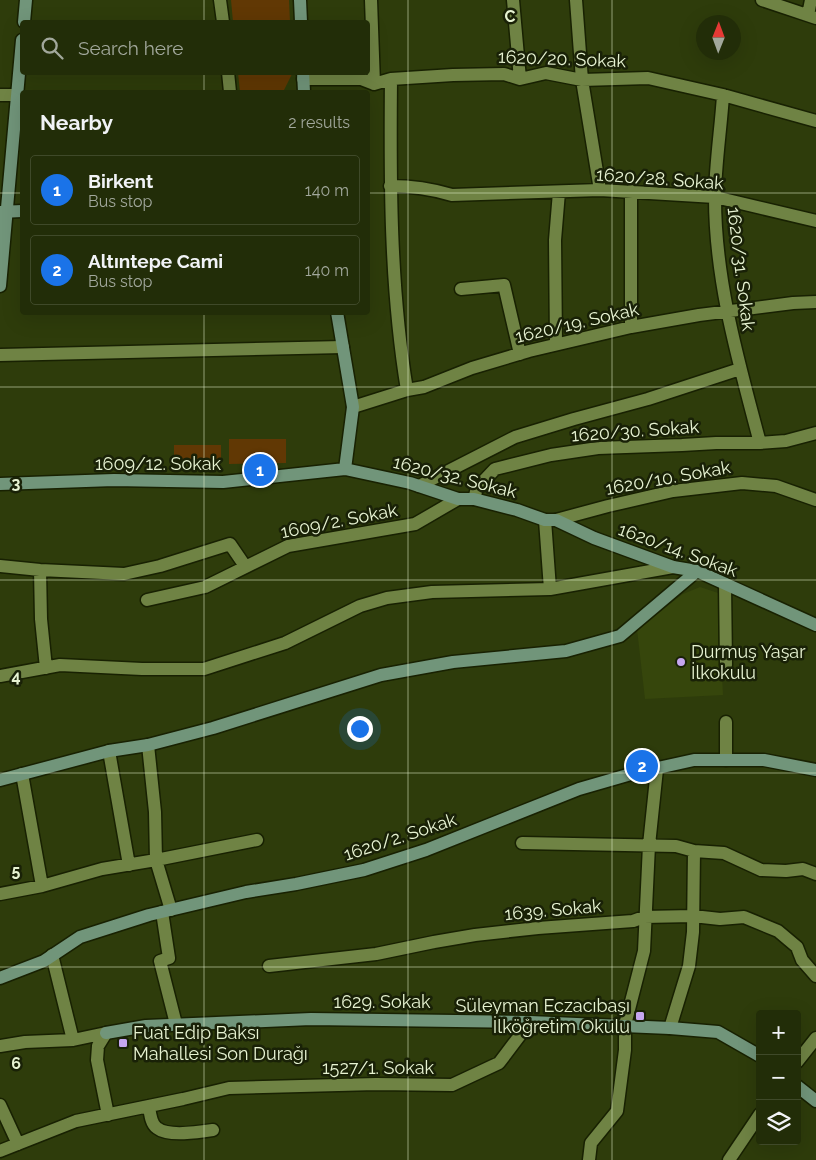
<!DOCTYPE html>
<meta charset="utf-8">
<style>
body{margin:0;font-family:Raleway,sans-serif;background:#2e3916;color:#f1f3f6}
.controls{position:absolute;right:15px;bottom:15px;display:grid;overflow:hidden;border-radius:5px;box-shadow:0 5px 20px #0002}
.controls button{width:45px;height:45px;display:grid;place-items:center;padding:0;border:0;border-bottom:1px solid #3f4929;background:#222d08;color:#f1f3f6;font:25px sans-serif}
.compass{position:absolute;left:696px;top:15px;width:45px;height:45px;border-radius:50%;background:#222d08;box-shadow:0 5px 20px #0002;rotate:1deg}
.you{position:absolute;left:359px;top:728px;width:18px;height:18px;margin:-12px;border:4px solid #fff;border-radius:50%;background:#1a73e8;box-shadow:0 0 0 8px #1a73e833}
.badge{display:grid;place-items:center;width:32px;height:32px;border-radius:50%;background:#1a73e8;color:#fff;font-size:16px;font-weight:700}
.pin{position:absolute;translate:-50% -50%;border:2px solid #fff;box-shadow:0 1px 5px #0006}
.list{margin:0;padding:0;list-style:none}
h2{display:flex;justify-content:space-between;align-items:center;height:65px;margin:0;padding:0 20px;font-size:21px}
h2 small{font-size:16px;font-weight:400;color:#a2a89c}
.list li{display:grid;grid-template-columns:32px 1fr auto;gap:15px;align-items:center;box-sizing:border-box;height:70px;margin:0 10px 10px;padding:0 10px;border:1px solid #3f4929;border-radius:5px}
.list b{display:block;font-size:19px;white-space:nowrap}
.list p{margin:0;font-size:16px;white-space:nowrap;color:#a2a89c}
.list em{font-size:16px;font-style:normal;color:#a2a89c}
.icon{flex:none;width:28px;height:28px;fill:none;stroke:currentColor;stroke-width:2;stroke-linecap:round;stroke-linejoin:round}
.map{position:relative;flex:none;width:816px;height:1160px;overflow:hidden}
.search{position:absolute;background:#222d08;box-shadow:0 5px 20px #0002;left:20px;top:20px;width:350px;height:55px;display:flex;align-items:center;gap:12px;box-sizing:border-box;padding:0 18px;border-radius:5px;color:#a2a89c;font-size:19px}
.panel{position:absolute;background:#222d08;box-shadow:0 5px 20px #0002;left:20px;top:90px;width:350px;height:225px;border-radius:5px}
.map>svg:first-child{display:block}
.built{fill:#36460c}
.green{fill:#613804}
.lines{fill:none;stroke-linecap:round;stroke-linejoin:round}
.street-casing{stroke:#182102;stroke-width:15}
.secondary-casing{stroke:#182102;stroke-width:15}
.street{stroke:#6f8344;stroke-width:12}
.secondary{stroke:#71957a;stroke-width:12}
.grid{fill:none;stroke:#e7f3d2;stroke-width:1;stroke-opacity:0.55}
.poi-dot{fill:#c6a6f0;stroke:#192107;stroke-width:2}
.labels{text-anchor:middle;stroke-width:5;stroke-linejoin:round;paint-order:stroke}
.street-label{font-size:18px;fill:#e7f3d2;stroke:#192107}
.poi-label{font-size:18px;fill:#e7f3d2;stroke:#192107;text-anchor:start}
.grid-label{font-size:16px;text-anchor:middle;font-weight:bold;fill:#e7f3d2;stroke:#192107;stroke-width:5;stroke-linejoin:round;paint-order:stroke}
</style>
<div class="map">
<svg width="816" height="1160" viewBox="0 0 816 1160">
<rect width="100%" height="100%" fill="#2e3c0b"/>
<path class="built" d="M 700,587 L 718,593 L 723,695 L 645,699 L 637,629 L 683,594 Z"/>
<path class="green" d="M 231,0 L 289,0 L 290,22 L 233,22 Z
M 293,72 L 283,92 L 240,92 L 238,73 Z
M 229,439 L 286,439 L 286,463 L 229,464 Z
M 174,445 L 221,445 L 221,462 L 174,463 Z"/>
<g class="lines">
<g class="street-casing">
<path id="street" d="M 220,0 L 223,22
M 371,0 L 374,84
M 513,0 L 520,79
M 576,0 L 582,80 L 600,190
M 762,0 L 816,18
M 808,15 L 811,0
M 228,72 L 230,92
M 303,79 L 361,79 L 374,84 L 391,79 L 453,75 L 504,74 L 520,79 L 546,73 L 582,80 L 648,78 L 723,95 L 816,121
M 391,79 C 390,183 390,287 407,390
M 0,95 L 18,95
M 723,95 C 721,128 715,165 715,198 C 715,282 739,363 760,443
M 390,186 C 411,186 432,189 452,195 L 600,190 L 715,197 L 816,221
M 631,191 L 631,327
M 461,289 L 504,285 L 520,354
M 556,344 L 555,240 L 559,192
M 0,355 L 343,347
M 353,407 L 407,390 L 424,387 L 472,368 L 529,351 L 631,327 L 699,315 L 793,303 L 816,302
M 419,486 L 515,437 L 574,419 L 648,399 L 740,369
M 474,499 L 477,488 L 495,469 L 551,455 L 598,448 L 682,445 L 716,443 L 760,443 L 786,441 L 816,433
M 545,520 L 550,589
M 556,520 L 608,506 L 673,491 L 742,483 L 776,486 L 816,500
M 0,566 L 40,570 L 124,574 L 160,566 L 230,544 L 245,566
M 40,570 L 41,619 L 46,668
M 725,584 L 726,665
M 147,600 L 205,587 L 288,546 L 415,524 L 458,499
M 0,676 L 60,665 L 142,669 L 204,669 L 285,643 L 360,606 L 387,598 L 432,592 L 550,589 L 673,567
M 726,722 L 726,760
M 148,745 L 155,812 L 156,860 L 171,910
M 109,751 L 129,865
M 22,774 L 42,886
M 522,843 L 676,846 L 694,851 L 724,853 L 761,870 L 786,871 L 803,869 L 816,874
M 0,894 L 42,886 L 102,869 L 156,860 L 257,840
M 162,912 L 169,958 L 160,961 L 176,1024
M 52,955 L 73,1040
M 269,966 L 376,954 L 434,942 L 475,935 L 538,928 L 633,921 L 644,917 L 693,916 L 720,919 L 744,917 L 778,931 L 797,947 L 802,960 L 816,976
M 670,1028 L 689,966 L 693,932 L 694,851
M 106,1033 L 98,1046 L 97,1060 L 108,1115
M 0,1046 L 25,1042 L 73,1040 L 106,1033
M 797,1062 L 816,1038
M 0,1105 L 18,1144
M 149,1106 C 150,1114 151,1124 157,1128 C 168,1137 200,1132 213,1130
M 0,1151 L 76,1121 L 183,1099 L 229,1088 L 376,1084 L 452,1085 L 499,1063 L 530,1022
M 589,1160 L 591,1143 L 617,1111 L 625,1050 L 625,1025 L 644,951 L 649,845 L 657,769
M 729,1160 L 760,1114"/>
</g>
<g class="secondary-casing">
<path id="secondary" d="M 300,0 L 301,22
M 24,22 L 26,0
M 303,72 L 304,92
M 0,212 L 22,211
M 0,286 L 22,40
M 337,312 L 353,407 L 345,469
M 0,484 L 114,480 L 223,482 L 345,469 L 410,483 L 458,499 L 474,499 L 517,510 L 545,520 L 556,520 L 594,538 L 673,567 L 697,571 L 816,625
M 0,780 L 109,751 L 148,745 L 213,728 L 381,675 L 453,662 L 566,651 L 620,636 L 697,571
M 0,978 L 44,961 L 80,937 L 149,915 L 246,892 L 296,884 L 364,870 L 426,850 L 579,789 L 631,774 L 694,760 L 764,760 L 816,770
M 106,1033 L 146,1026 L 311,1019 L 530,1022 L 670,1028 L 718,1032 L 760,1056
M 797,1086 L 816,1101"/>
</g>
<use href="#street" class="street"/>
<use href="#secondary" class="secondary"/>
</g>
<path class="grid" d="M 204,0 L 204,22M 408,0 L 408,1160M 612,0 L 612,1160M 204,72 L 204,92M 0,193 L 22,193M 368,193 L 816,193M 204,312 L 204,1160M 0,387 L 816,387M 0,580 L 816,580M 0,773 L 816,773M 0,967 L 816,967"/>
<g class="poi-dot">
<circle cx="681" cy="662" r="5"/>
<rect x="635" y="1011" width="10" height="10" rx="2.5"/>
<rect x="118" y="1038" width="10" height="10" rx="2.5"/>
</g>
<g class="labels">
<g class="street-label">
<text transform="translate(562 59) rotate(2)" y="6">1620/20. Sokak</text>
<text transform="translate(660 179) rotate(4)" y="6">1620/28. Sokak</text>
<text transform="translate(741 269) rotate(83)" y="6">1620/31. Sokak</text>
<text transform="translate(577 323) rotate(-13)" y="6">1620/19. Sokak</text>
<text transform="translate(635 431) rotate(-4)" y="6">1620/30. Sokak</text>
<text x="158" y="470">1609/12. Sokak</text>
<text transform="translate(455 477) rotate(14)" y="6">1620/32. Sokak</text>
<text transform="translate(668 478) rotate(-10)" y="6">1620/10. Sokak</text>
<text transform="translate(339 521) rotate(-11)" y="6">1609/2. Sokak</text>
<text transform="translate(678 550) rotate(20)" y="6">1620/14. Sokak</text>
<text transform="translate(400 837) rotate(-18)" y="6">1620/2. Sokak</text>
<text transform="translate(553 910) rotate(-5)" y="6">1639. Sokak</text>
<text x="382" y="1008">1629. Sokak</text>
<text x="378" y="1074">1527/1. Sokak</text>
</g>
<g class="poi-label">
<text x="691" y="658">Durmuş Yaşar<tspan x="691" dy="21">İlkokulu</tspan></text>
<text x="630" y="1012" text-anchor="end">Süleyman Eczacıbaşı<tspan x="630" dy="21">İlköğretim Okulu</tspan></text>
<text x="133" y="1039">Fuat Edip Baksı<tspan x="133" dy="21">Mahallesi Son Durağı</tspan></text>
</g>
</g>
<g class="grid-label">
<text x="510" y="22">C</text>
<text x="16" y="489">3</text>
<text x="16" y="682">4</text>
<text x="16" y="876">5</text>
<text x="16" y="1069">6</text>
</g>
</svg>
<div class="controls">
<button>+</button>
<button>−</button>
<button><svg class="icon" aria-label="layers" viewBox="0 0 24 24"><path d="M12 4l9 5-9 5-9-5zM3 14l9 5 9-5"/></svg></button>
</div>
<svg class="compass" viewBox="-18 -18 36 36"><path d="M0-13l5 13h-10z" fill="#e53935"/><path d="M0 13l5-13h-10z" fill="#a2a89c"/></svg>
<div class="you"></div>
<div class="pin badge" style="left:260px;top:470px">1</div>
<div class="pin badge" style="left:642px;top:766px">2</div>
<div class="search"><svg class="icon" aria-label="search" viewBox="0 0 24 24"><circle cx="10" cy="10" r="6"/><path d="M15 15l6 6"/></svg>Search here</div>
<section class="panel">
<h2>Nearby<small>2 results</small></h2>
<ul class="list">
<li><span class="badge">1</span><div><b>Birkent</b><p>Bus stop</p></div><em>140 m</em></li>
<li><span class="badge">2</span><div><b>Altıntepe Cami</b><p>Bus stop</p></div><em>140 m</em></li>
</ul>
</section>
</div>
